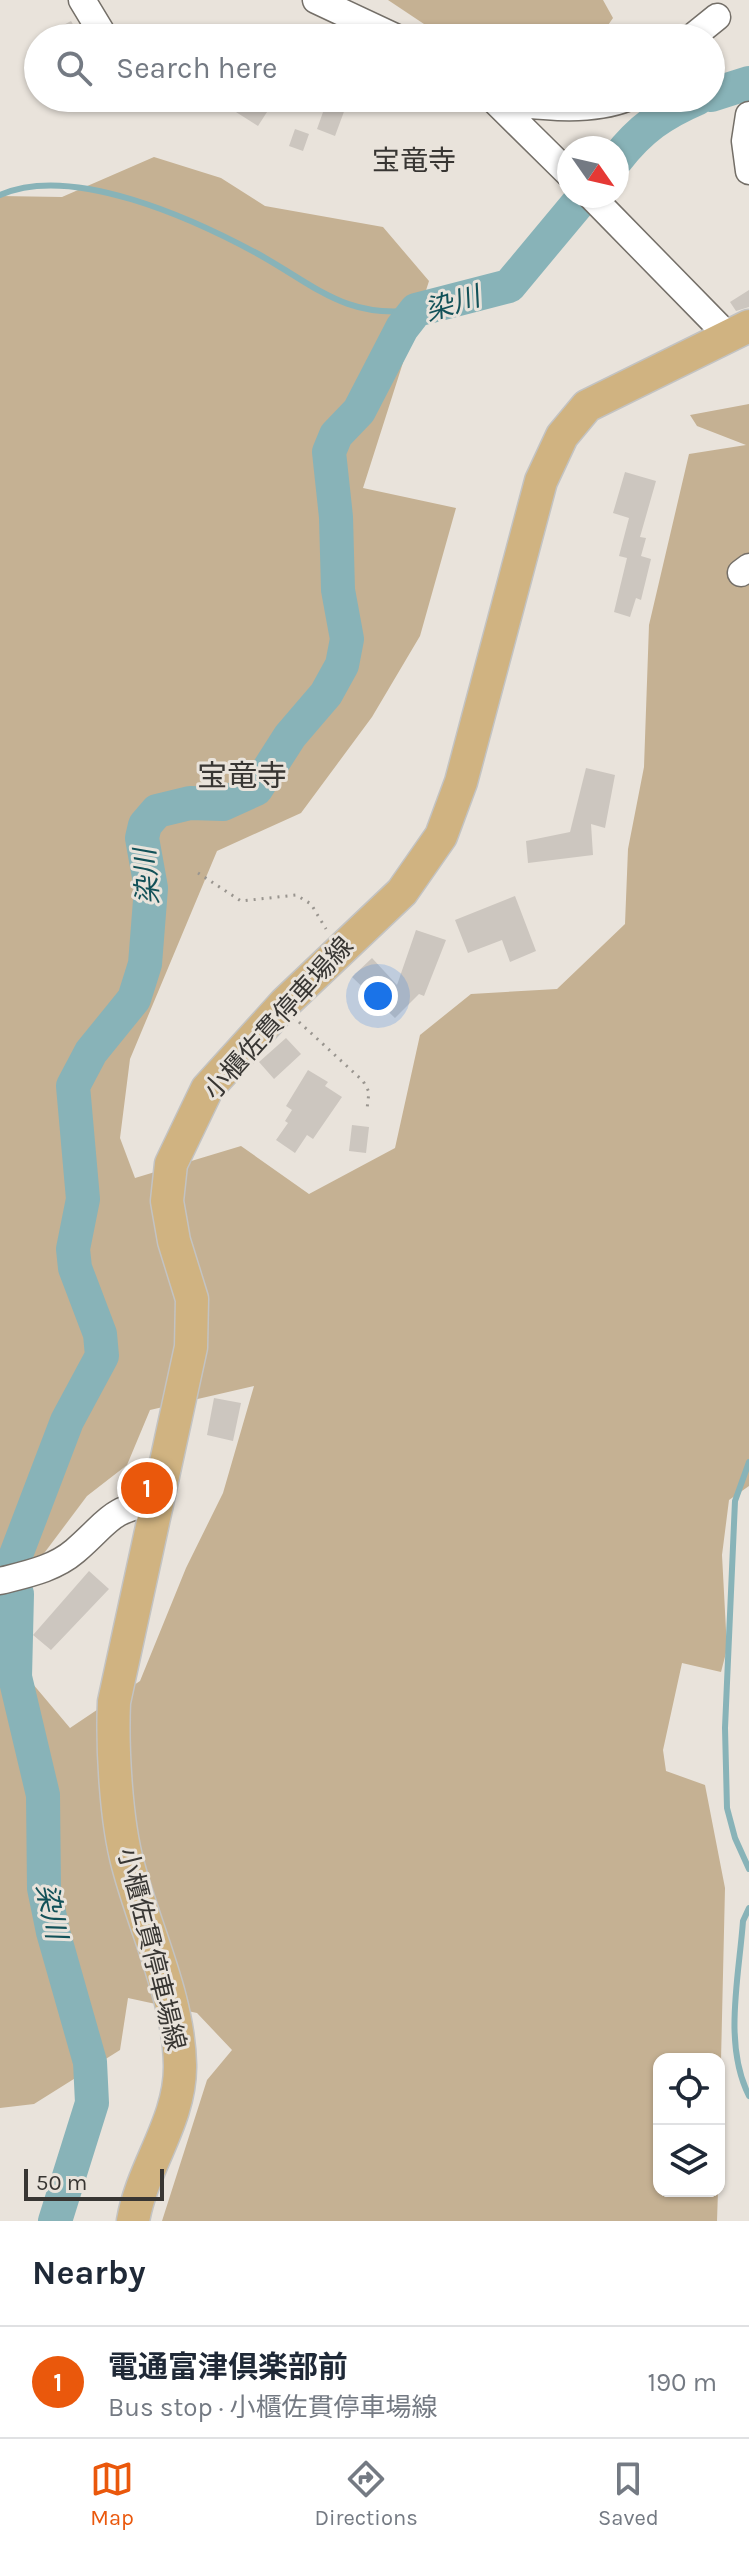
<!DOCTYPE html>
<meta charset="utf-8">
<style>
body{margin:0;font-family:Karla,"Noto Sans JP",sans-serif;background:#f2f2f3;color:#1f2937}
.controls{position:absolute;right:24px;bottom:24px;display:grid;overflow:hidden;border-radius:16px;box-shadow:0 2px 6px #0004}
.controls button{width:72px;height:72px;display:grid;place-items:center;padding:0;border:0;border-bottom:2px solid #e0e1e3;background:#fff;color:#1f2937;font:40px sans-serif}
.compass{position:absolute;left:557px;top:136px;width:72px;height:72px;border-radius:50%;background:#fff;box-shadow:0 2px 6px #0004;rotate:124deg}
.scale{position:absolute;left:24px;bottom:20px;width:140px;box-sizing:border-box;padding-left:8px;border:4px solid #383633;border-top:0;font-size:22px;line-height:28px;white-space:nowrap;color:#383633;-webkit-text-stroke:6px #e9e3db;paint-order:stroke}
.you{position:absolute;left:378px;top:996px;width:28px;height:28px;margin:-20px;border:6px solid #fff;border-radius:50%;background:#1a73e8;box-shadow:0 0 0 12px #1a73e833}
.badge{display:grid;place-items:center;width:52px;height:52px;border-radius:50%;background:#ea580c;color:#fff;font-size:26px;font-weight:700}
.pin{position:absolute;translate:-50% -50%;border:4px solid #fff;box-shadow:0 2px 8px #0006}
.list{margin:0;padding:0;list-style:none}
h2{display:flex;justify-content:space-between;align-items:center;height:104px;margin:0;padding:0 32px;font-size:34px}
h2 small{font-size:26px;font-weight:400;color:#747a83}
.list li{display:grid;grid-template-columns:52px 1fr auto;gap:24px;align-items:center;box-sizing:border-box;height:112px;padding:0 32px;border-top:2px solid #e0e1e3}
.list b{display:block;font-size:30px;white-space:nowrap}
.list p{margin:0;font-size:26px;white-space:nowrap;color:#747a83}
.list em{font-size:26px;font-style:normal;color:#747a83}
.icon{flex:none;width:44px;height:44px;fill:none;stroke:currentColor;stroke-width:2;stroke-linecap:round;stroke-linejoin:round}
.map{position:relative;flex:none;width:749px;height:2221px;overflow:hidden}
.search{position:absolute;background:#fff;box-shadow:0 2px 6px #0004;left:24px;right:24px;top:24px;height:88px;display:flex;align-items:center;gap:20px;box-sizing:border-box;padding:0 28px;border-radius:44px;color:#747a83;font-size:30px}
.sheet{height:216px;background:#fff}
nav{display:flex;justify-content:space-around;align-items:center;box-sizing:border-box;height:112px;border-top:2px solid #e0e1e3;background:#fff;font-size:22px;color:#747a83}
nav a{display:grid;justify-items:center;gap:4px}
nav .on{color:#ea580c}
.map>svg:first-child{display:block}
.green{fill:#c5b193}
.lines{fill:none;stroke-linecap:round;stroke-linejoin:round}
.stream{stroke:#88b3b8;stroke-width:6}
.river{stroke:#88b3b8;stroke-width:34}
.building{fill:#ccc6bf}
.minor-casing{stroke:#746f68;stroke-width:29}
.major-casing{stroke:#c3c3c2;stroke-width:35}
.path{stroke:#99958f;stroke-width:3;stroke-dasharray:2 6;stroke-linecap:butt}
.minor{stroke:#fff;stroke-width:26}
.major{stroke:#d0b381;stroke-width:32}
.labels{text-anchor:middle;stroke-width:6;stroke-linejoin:round;paint-order:stroke}
.street-label{font-size:26px;fill:#383633;stroke:#e9e3db}
.neighbourhood-label{font-size:28px;fill:#383633;stroke:#e9e3db}
.water-label{font-size:28px;font-style:italic;fill:#125158;stroke:#e9e3db}
.quarter-label{font-size:30px;fill:#383633;stroke:#e9e3db}
</style>
<div class="map">
<svg width="749" height="2221" viewBox="0 0 749 2221">
<rect width="100%" height="100%" fill="#e9e3db"/>
<path class="green" d="M 388,0 L 603,0 L 613,18 L 599,38 L 445,38 Z
M 154,157 L 221,178 L 265,206 L 383,227 L 429,281 L 363,488 L 456,508 L 420,636 L 372,717 L 301,813 L 217,851 L 130,1059 L 120,1138 L 135,1178 L 241,1146 L 309,1194 L 395,1148 L 420,1035 L 471,994 L 557,989 L 625,924 L 628,849 L 644,767 L 649,625 L 689,454 L 746,445 L 697,426 L 690,415 L 749,404 L 749,1486 L 729,1500 L 722,1555 L 727,1649 L 721,1672 L 682,1663 L 663,1750 L 666,1771 L 705,1785 L 725,1888 L 719,2147 L 719,2059 L 659,2059 L 659,2191 L 718,2191 L 717,2221 L 162,2221 L 207,2080 L 232,2050 L 197,2013 L 128,1998 L 120,2050 L 34,2104 L 0,2108 L 0,1645 L 70,1728 L 140,1681 L 186,1568 L 223,1493 L 254,1386 L 150,1410 L 127,1465 L 87,1496 L 0,1612 L 0,196 L 62,197 Z"/>
<g class="lines">
<path class="stream" d="M 0,195 C 72,163 194,219 260,255 C 317,287 346,319 416,310
M 749,1462 L 735,1501 L 725,1728 L 727,1808 L 735,1838 L 749,1869
M 749,1908 L 743,1921 C 739,1977 723,2044 749,2096"/>
<path class="river" d="M 711,95 L 749,83
M 617,159 C 640,129 663,113 698,98
M 14,1560 L 67,1421 L 102,1356 L 100,1334 L 75,1268 L 73,1249 L 83,1199 L 73,1086 L 91,1052 L 134,999 L 145,964 L 151,888 L 142,838 L 145,825 L 157,811 L 190,803 L 223,804 L 256,789 L 290,736 L 326,694 L 342,665 L 347,639 L 338,590 L 336,517 L 329,452 L 336,435 L 359,411 L 402,328 L 416,310 L 509,286 L 584,196
M 17,1594 L 15,1677 L 43,1795 L 44,1888 L 53,1932 L 90,2062 L 92,2103 L 55,2221"/>
</g>
<path class="building" d="M 71,21 L 81,38 L 39,38 Z
M 214,98 L 276,98 L 258,126 Z
M 328,98 L 349,98 L 335,136 L 317,129 Z
M 295,129 L 309,134 L 303,151 L 289,146 Z
M 749,290 L 749,307 L 736,311 L 730,302 Z
M 625,472 L 656,481 L 640,537 L 646,538 L 641,556 L 651,559 L 641,600 L 636,598 L 630,617 L 614,612 L 627,558 L 619,556 L 629,518 L 613,513 Z
M 586,768 L 615,775 L 605,828 L 591,824 L 593,855 L 528,863 L 526,841 L 570,832 Z
M 515,896 L 536,951 L 510,962 L 502,940 L 468,953 L 455,920 Z
M 416,930 L 446,940 L 424,996 L 419,994 L 395,1018 L 352,977 L 372,958 L 397,985 Z
M 286,1038 L 301,1054 L 274,1079 L 259,1062 Z
M 308,1070 L 328,1082 L 325,1086 L 342,1097 L 313,1139 L 307,1135 L 295,1153 L 276,1140 L 288,1123 L 285,1121 L 292,1110 L 286,1106 Z
M 352,1125 L 369,1127 L 366,1153 L 349,1151 Z
M 214,1398 L 241,1403 L 233,1441 L 207,1435 Z
M 89,1571 L 109,1589 L 51,1650 L 33,1635 Z"/>
<g class="lines">
<g class="minor-casing">
<path id="minor" d="M 82,0 L 105,38
M 316,0 L 397,38
M 691,38 L 717,17
M 492,98 L 569,174
M 499,102 C 539,106 589,113 627,98
M 749,115 L 745,141 L 749,171
M 591,196 L 728,336
M 741,573 L 749,567
M 0,1581 C 27,1574 54,1569 75,1551 C 113,1518 105,1512 159,1500"/>
</g>
<g class="major-casing">
<path id="major" d="M 133,2221 C 142,2167 181,2121 180,2065 C 179,1998 145,1930 128,1865 C 116,1821 112,1748 114,1702 L 191,1347 L 192,1299 L 174,1241 L 167,1201 L 171,1164 L 207,1089 L 285,1003 L 402,892 L 441,836 L 461,782 L 541,481 L 562,436 L 587,406 L 749,326"/>
</g>
<path class="path" d="M 198,873 L 241,901 L 296,895 L 311,904 L 326,929
M 299,1022 L 363,1081 L 369,1092 L 367,1109"/>
<use href="#minor" class="minor"/>
<use href="#major" class="major"/>
</g>
<g class="labels">
<g class="street-label">
<text transform="translate(278 1018) rotate(-48)" y="9">小櫃佐貫停車場線</text>
<text transform="translate(152 1949) rotate(76)" y="9">小櫃佐貫停車場線</text>
</g>
<g class="neighbourhood-label">
<text x="414" y="170">宝竜寺</text>
</g>
<g class="water-label">
<text transform="translate(452 303) rotate(-17)" y="10">染川</text>
<text transform="translate(146 877) rotate(-94)" y="10">染川</text>
<text transform="translate(52 1911) rotate(78)" y="10">染川</text>
</g>
<g class="quarter-label">
<text x="242" y="786">宝竜寺</text>
</g>
</g>
</svg>
<div class="controls">
<button><svg class="icon" aria-label="locate" viewBox="0 0 24 24"><circle cx="12" cy="12" r="6"/><path d="M12 2v4M12 18v4M2 12h4M18 12h4"/></svg></button>
<button><svg class="icon" aria-label="layers" viewBox="0 0 24 24"><path d="M12 4l9 5-9 5-9-5zM3 14l9 5 9-5"/></svg></button>
</div>
<svg class="compass" viewBox="-18 -18 36 36"><path d="M0-13l5 13h-10z" fill="#e53935"/><path d="M0 13l5-13h-10z" fill="#747a83"/></svg>
<div class="scale">50 m</div>
<div class="you"></div>
<div class="pin badge" style="left:147px;top:1488px">1</div>
<div class="search"><svg class="icon" aria-label="search" viewBox="0 0 24 24"><circle cx="10" cy="10" r="6"/><path d="M15 15l6 6"/></svg>Search here</div>
</div>
<section class="sheet">
<h2>Nearby<small></small></h2>
<ul class="list">
<li><span class="badge">1</span><div><b>電通富津倶楽部前</b><p>Bus stop · 小櫃佐貫停車場線</p></div><em>190 m</em></li>
</ul>
</section>
<nav>
<a class="on"><svg class="icon" aria-label="map" viewBox="0 0 24 24"><path d="M3 6l6-2 6 2 6-2v14l-6 2-6-2-6 2zM9 4v14M15 6v14"/></svg>Map</a>
<a><svg class="icon" aria-label="directions" viewBox="0 0 24 24"><path d="M12 3l9 9-9 9-9-9zM9 14v-3h6M13 9l2 2-2 2"/></svg>Directions</a>
<a><svg class="icon" aria-label="saved" viewBox="0 0 24 24"><path d="M7 4h10v16l-5-4-5 4z"/></svg>Saved</a>
</nav>
